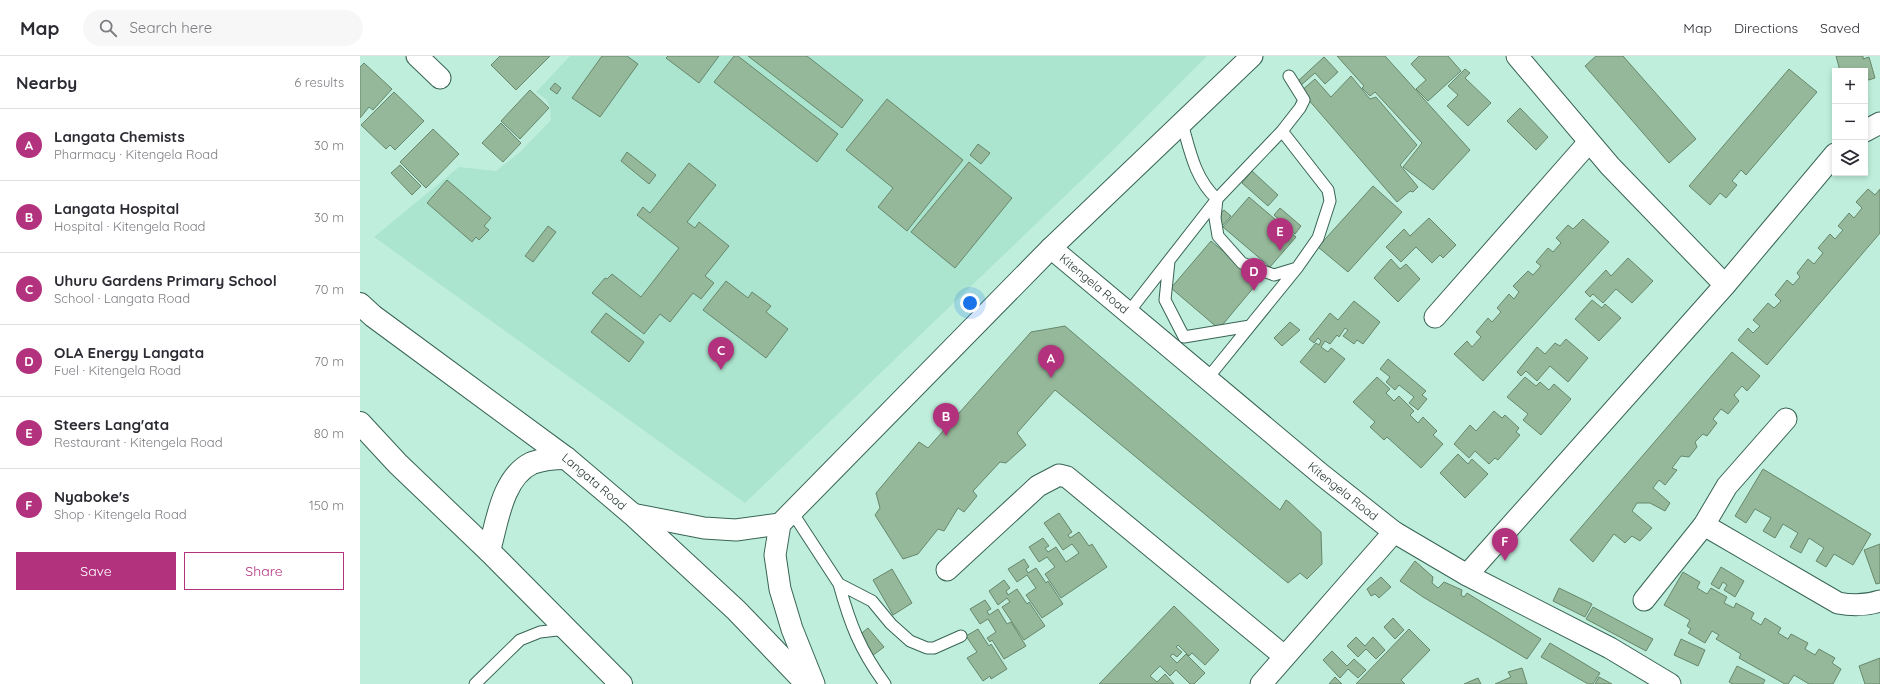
<!DOCTYPE html>
<meta charset="utf-8">
<style>
body{margin:0;font-family:Quicksand,sans-serif;background:#f7f7f7;color:#2b2b33}
.controls{position:absolute;right:12px;top:12px;display:grid;overflow:hidden;border-radius:0px;box-shadow:0 2px 6px #0003}
.controls button{width:36px;height:36px;display:grid;place-items:center;padding:0;border:0;border-bottom:1px solid #e1e1e2;background:#fff;color:#2b2b33;font:20px sans-serif}
.you{position:absolute;left:610px;top:247px;width:14px;height:14px;margin:-10px;border:3px solid #fff;border-radius:50%;background:#1a73e8;box-shadow:0 0 0 6px #1a73e833}
.badge{display:grid;place-items:center;width:26px;height:26px;border-radius:50%;background:#b2327e;color:#fff;font-size:13px;font-weight:700}
.pin{position:absolute;translate:-50% -33px;filter:drop-shadow(0 1px 2px #0008)}
.pin::after{content:'';position:absolute;top:21px;width:14px;height:12px;background:inherit;clip-path:polygon(0 0,100% 0,50% 100%)}
.list{margin:0;padding:0;list-style:none}
h2{display:flex;justify-content:space-between;align-items:center;height:52px;margin:0;padding:0 16px;font-size:17px}
h2 small{font-size:13px;font-weight:400;color:#7c7c81}
.list li{display:grid;grid-template-columns:26px 1fr auto;gap:12px;align-items:center;box-sizing:border-box;height:72px;padding:0 16px;border-top:1px solid #e1e1e2}
.list b{display:block;font-size:15px;white-space:nowrap}
.list p{margin:0;font-size:13px;white-space:nowrap;color:#7c7c81}
.list em{font-size:13px;font-style:normal;color:#7c7c81}
.actions{display:flex;gap:8px;padding:12px 16px}
.actions a{flex:1;padding:9px 0;border:1px solid #b2327e;border-radius:0px;text-align:center;font-size:14px;color:#b2327e}
.actions .main{background:#b2327e;color:#fff}
.icon{flex:none;width:22px;height:22px;fill:none;stroke:currentColor;stroke-width:2;stroke-linecap:round;stroke-linejoin:round}
.map{position:relative;flex:none;width:1520px;height:628px;overflow:hidden}
header{display:flex;align-items:center;gap:24px;box-sizing:border-box;height:56px;padding:0 20px;background:#fff;border-bottom:1px solid #e1e1e2}
header strong{font-size:19px}
nav{display:flex;gap:22px;margin-inline-start:auto;font-size:14px}
.search{width:280px;height:36px;background:#f7f7f7;display:flex;align-items:center;gap:10px;box-sizing:border-box;padding:0 14px;border-radius:22px;color:#7c7c81;font-size:15px}
main{display:flex}
aside{flex:1;background:#fff}
.map>svg:first-child{display:block}
.built{fill:#ace5cf}
.building{fill:#96b89a;stroke:#66876b}
.lines{fill:none;stroke-linecap:round;stroke-linejoin:round}
.lane-casing{stroke:#386454;stroke-width:13}
.street-casing{stroke:#386454;stroke-width:23}
.secondary-casing{stroke:#386454;stroke-width:24}
.lane{stroke:#fff;stroke-width:11}
.street{stroke:#fff;stroke-width:21}
.secondary{stroke:#fff;stroke-width:22}
.labels{text-anchor:middle;stroke-width:3;stroke-linejoin:round;paint-order:stroke}
.street-label{font-size:12px;fill:#1d3028;stroke:#bfefdc}
</style>
<header>
<strong>Map</strong>
<div class="search"><svg class="icon" aria-label="search" viewBox="0 0 24 24"><circle cx="10" cy="10" r="6"/><path d="M15 15l6 6"/></svg>Search here</div>
<nav><a>Map</a><a>Directions</a><a>Saved</a></nav>
</header>
<main>
<aside>
<h2>Nearby<small>6 results</small></h2>
<ul class="list">
<li><span class="badge">A</span><div><b>Langata Chemists</b><p>Pharmacy · Kitengela Road</p></div><em>30 m</em></li>
<li><span class="badge">B</span><div><b>Langata Hospital</b><p>Hospital · Kitengela Road</p></div><em>30 m</em></li>
<li><span class="badge">C</span><div><b>Uhuru Gardens Primary School</b><p>School · Langata Road</p></div><em>70 m</em></li>
<li><span class="badge">D</span><div><b>OLA Energy Langata</b><p>Fuel · Kitengela Road</p></div><em>70 m</em></li>
<li><span class="badge">E</span><div><b>Steers Lang'ata</b><p>Restaurant · Kitengela Road</p></div><em>80 m</em></li>
<li><span class="badge">F</span><div><b>Nyaboke's</b><p>Shop · Kitengela Road</p></div><em>150 m</em></li>
</ul>
<div class="actions"><a class="main">Save</a><a>Share</a></div>
</aside>
<div class="map">
<svg width="1520" height="628" viewBox="0 0 1520 628">
<rect width="100%" height="100%" fill="#bfefdc"/>
<path class="built" d="M 210,0 L 847,0 L 752,95 L 385,447 L 14,181 L 99,111 L 136,115 L 159,97 L 191,64 L 190,52 L 187,44 L 176,36 Z"/>
<path class="building" d="M 140,0 L 190,0 L 156,34 L 131,9 Z
M 242,0 L 267,0 L 278,8 L 240,61 L 212,42 Z
M 308,0 L 359,0 L 339,27 L 306,2 Z
M 374,0 L 378,0 L 478,78 L 457,106 L 354,26 Z
M 388,0 L 447,0 L 503,44 L 482,72 Z
M 977,0 L 1025,0 L 1110,94 L 1073,134 L 1043,111 L 1062,87 L 1015,36 L 1010,40 L 1002,32 L 1004,30 Z
M 1059,0 L 1088,0 L 1101,15 L 1068,45 L 1056,33 L 1066,24 L 1051,8 Z
M 1236,0 L 1263,0 L 1336,83 L 1309,107 L 1225,10 Z
M 1476,0 L 1503,0 L 1503,3 L 1509,1 L 1515,22 L 1505,25 L 1505,15 L 1480,15 Z
M 964,1 L 978,16 L 965,28 L 955,17 L 940,30 L 937,26 Z
M 4,7 L 32,33 L 13,54 L 9,51 L 0,62 L 0,11 Z
M 1105,13 L 1110,17 L 1105,22 L 1131,47 L 1108,70 L 1087,50 L 1098,39 L 1088,30 Z
M 1429,13 L 1457,36 L 1386,119 L 1381,114 L 1372,125 L 1377,129 L 1366,142 L 1360,137 L 1350,149 L 1329,130 Z
M 991,20 L 1010,43 L 1016,41 L 1057,89 L 1040,109 L 1058,131 L 1053,136 L 1050,135 L 1037,146 L 941,35 L 955,23 L 971,41 Z
M 195,27 L 201,32 L 197,38 L 190,33 Z
M 170,34 L 189,52 L 160,83 L 141,65 Z
M 34,36 L 64,65 L 35,94 L 30,89 L 26,93 L 1,69 Z
M 527,43 L 603,104 L 547,175 L 518,151 L 533,132 L 486,94 Z
M 1160,52 L 1188,81 L 1176,94 L 1147,65 Z
M 141,67 L 161,87 L 143,106 L 122,87 Z
M 73,73 L 99,98 L 66,132 L 40,106 Z
M 618,88 L 630,97 L 621,108 L 610,99 Z
M 267,96 L 296,119 L 289,128 L 261,105 Z
M 609,106 L 652,142 L 595,212 L 551,176 Z
M 329,107 L 356,129 L 327,166 L 335,172 L 339,166 L 369,190 L 345,220 L 354,227 L 341,243 L 333,237 L 310,266 L 300,258 L 284,278 L 232,237 L 245,222 L 247,223 L 252,218 L 281,241 L 319,192 L 277,159 L 283,151 L 290,157 Z
M 40,109 L 61,130 L 52,139 L 31,117 Z
M 892,115 L 918,139 L 908,150 L 882,127 Z
M 87,124 L 131,162 L 124,170 L 129,174 L 119,184 L 116,181 L 112,186 L 67,147 Z
M 1013,130 L 1042,156 L 988,216 L 958,191 Z
M 1508,133 L 1515,139 L 1520,133 L 1520,177 L 1407,309 L 1378,284 L 1388,272 L 1393,277 L 1400,270 L 1393,264 L 1408,247 L 1414,252 L 1421,245 L 1415,239 L 1427,224 L 1433,229 L 1440,221 L 1437,217 L 1448,203 L 1454,208 L 1463,197 L 1458,192 L 1470,178 L 1475,183 L 1483,174 L 1478,170 L 1489,157 L 1494,162 L 1502,152 L 1496,146 Z
M 889,141 L 936,181 L 910,211 L 863,171 Z
M 920,152 L 941,170 L 935,178 L 914,159 Z
M 864,154 L 871,160 L 862,170 L 858,160 Z
M 1069,162 L 1096,189 L 1083,202 L 1080,199 L 1072,207 L 1056,191 L 1041,206 L 1026,191 L 1044,173 L 1050,180 Z
M 1223,163 L 1249,186 L 1123,325 L 1094,298 L 1107,285 L 1112,291 L 1121,281 L 1116,276 L 1128,262 L 1132,266 L 1141,256 L 1137,252 L 1149,238 L 1154,243 L 1159,236 L 1153,230 L 1168,215 L 1173,219 L 1181,210 L 1176,206 L 1188,192 L 1193,196 L 1201,187 L 1196,182 L 1208,169 L 1213,173 Z
M 188,170 L 196,176 L 173,206 L 165,200 Z
M 851,185 L 899,225 L 859,273 L 811,232 Z
M 1268,202 L 1293,225 L 1272,247 L 1256,233 L 1243,247 L 1233,238 L 1230,241 L 1225,236 L 1246,214 L 1251,220 Z
M 1031,203 L 1040,213 L 1046,208 L 1060,223 L 1038,246 L 1014,222 Z
M 366,225 L 388,242 L 392,236 L 411,250 L 406,256 L 428,273 L 406,302 L 343,254 Z
M 1232,244 L 1242,252 L 1245,248 L 1261,262 L 1239,285 L 1215,263 Z
M 994,245 L 1020,266 L 1003,288 L 997,284 L 994,288 L 983,280 L 988,274 L 985,272 L 979,281 L 977,279 L 970,288 L 965,285 L 961,291 L 968,296 L 971,292 L 985,303 L 965,327 L 940,306 L 956,287 L 959,289 L 961,285 L 958,282 L 954,287 L 949,283 L 970,257 L 978,264 Z
M 246,257 L 284,286 L 269,306 L 231,276 Z
M 930,266 L 940,274 L 922,290 L 914,282 Z
M 705,270 L 920,454 L 926,444 L 929,446 L 961,476 L 962,508 L 947,523 L 940,517 L 928,527 L 695,334 L 657,377 L 666,389 L 646,407 L 640,406 L 613,435 L 617,440 L 604,456 L 598,452 L 584,475 L 578,473 L 558,498 L 543,503 L 515,459 L 520,452 L 516,437 L 559,386 L 568,392 L 671,276 Z
M 1206,283 L 1228,302 L 1208,326 L 1190,310 L 1177,325 L 1166,315 L 1161,320 L 1157,316 L 1177,291 L 1185,298 L 1195,287 L 1200,290 Z
M 1372,296 L 1400,320 L 1387,335 L 1382,330 L 1374,339 L 1379,345 L 1368,358 L 1361,353 L 1353,363 L 1357,367 L 1347,380 L 1343,378 L 1335,386 L 1337,391 L 1329,401 L 1321,400 L 1312,412 L 1317,414 L 1305,429 L 1299,424 L 1293,432 L 1310,447 L 1305,455 L 1290,447 L 1277,447 L 1272,455 L 1292,472 L 1280,485 L 1272,480 L 1265,487 L 1254,478 L 1233,506 L 1210,484 Z
M 1028,303 L 1066,335 L 1062,339 L 1067,343 L 1058,354 L 1049,347 L 1054,341 L 1039,329 L 1035,334 L 1026,326 L 1030,321 L 1020,313 Z
M 1017,321 L 1030,333 L 1026,337 L 1034,345 L 1039,340 L 1054,355 L 1050,359 L 1058,367 L 1063,361 L 1077,375 L 1073,379 L 1083,388 L 1061,412 L 1027,381 L 1024,384 L 1010,371 L 1015,366 L 993,346 Z
M 1165,321 L 1176,330 L 1180,326 L 1189,334 L 1194,328 L 1211,343 L 1181,379 L 1163,364 L 1168,358 L 1147,341 Z
M 1134,355 L 1142,362 L 1145,359 L 1159,372 L 1156,376 L 1160,379 L 1138,404 L 1135,402 L 1129,408 L 1115,395 L 1109,402 L 1094,388 L 1110,369 L 1116,375 Z
M 1098,398 L 1108,408 L 1112,403 L 1128,418 L 1105,442 L 1080,417 Z
M 1403,413 L 1511,478 L 1493,509 L 1474,498 L 1466,511 L 1456,505 L 1464,492 L 1449,482 L 1441,497 L 1430,491 L 1438,477 L 1423,468 L 1415,482 L 1403,475 L 1411,462 L 1395,453 L 1386,467 L 1375,460 Z
M 699,457 L 712,476 L 708,479 L 710,482 L 719,476 L 729,490 L 732,488 L 747,511 L 701,542 L 685,518 L 695,511 L 687,501 L 679,506 L 669,491 L 683,482 L 689,490 L 685,492 L 688,496 L 696,491 L 706,506 L 719,497 L 712,488 L 703,494 L 684,467 Z
M 1520,488 L 1520,527 L 1516,528 L 1504,494 Z
M 664,503 L 669,511 L 666,513 L 668,517 L 676,512 L 686,527 L 688,525 L 703,548 L 682,562 L 666,539 L 676,532 L 667,519 L 657,526 L 648,513 Z
M 1055,505 L 1073,521 L 1072,527 L 1078,532 L 1084,526 L 1102,534 L 1101,539 L 1104,541 L 1107,537 L 1181,583 L 1167,603 L 1063,541 L 1040,525 Z
M 1361,511 L 1384,525 L 1375,541 L 1364,534 L 1367,529 L 1363,526 L 1359,533 L 1351,528 Z
M 532,513 L 552,547 L 533,559 L 513,524 Z
M 1323,516 L 1340,526 L 1337,532 L 1347,538 L 1351,532 L 1367,541 L 1364,547 L 1374,552 L 1376,547 L 1394,557 L 1391,563 L 1401,569 L 1405,562 L 1421,572 L 1418,577 L 1428,583 L 1431,578 L 1448,587 L 1445,593 L 1455,599 L 1459,593 L 1475,602 L 1472,607 L 1481,613 L 1473,628 L 1449,628 L 1434,619 L 1428,628 L 1425,628 L 1379,602 L 1381,598 L 1356,583 L 1359,579 L 1352,575 L 1345,587 L 1328,577 L 1331,573 L 1327,570 L 1330,564 L 1304,549 Z
M 1021,521 L 1031,531 L 1019,542 L 1015,538 L 1011,540 L 1007,533 Z
M 644,524 L 650,532 L 646,535 L 648,539 L 657,533 L 667,548 L 669,546 L 685,570 L 664,584 L 642,551 L 650,546 L 647,542 L 638,549 L 629,535 Z
M 1199,532 L 1232,548 L 1225,561 L 1193,545 Z
M 625,544 L 631,553 L 627,555 L 629,559 L 638,553 L 647,568 L 651,566 L 666,590 L 644,603 L 632,584 L 630,586 L 627,582 L 636,576 L 628,563 L 620,568 L 610,553 Z
M 814,550 L 859,594 L 845,609 L 832,597 L 829,600 L 818,589 L 816,591 L 822,596 L 817,601 L 813,598 L 810,600 L 817,607 L 826,598 L 845,617 L 834,628 L 830,628 L 816,614 L 810,620 L 800,610 L 790,620 L 797,626 L 805,618 L 814,628 L 739,628 Z
M 1233,551 L 1293,583 L 1286,595 L 1226,563 Z
M 1033,562 L 1044,574 L 1035,583 L 1024,571 Z
M 508,572 L 524,591 L 512,600 L 497,581 Z
M 618,573 L 629,590 L 631,588 L 647,613 L 631,623 L 630,620 L 623,625 L 607,602 L 617,596 L 606,580 Z
M 1049,573 L 1070,594 L 1041,624 L 1045,628 L 996,628 Z
M 996,581 L 1005,590 L 1013,581 L 1025,594 L 1016,603 L 1006,593 L 998,601 L 987,590 Z
M 1321,583 L 1345,594 L 1338,610 L 1314,599 Z
M 1190,587 L 1240,617 L 1233,628 L 1228,628 L 1181,601 Z
M 972,595 L 987,610 L 994,603 L 1006,614 L 998,622 L 988,613 L 980,622 L 963,604 Z
M 1520,602 L 1520,628 L 1505,628 L 1499,610 Z
M 1377,610 L 1405,624 L 1403,628 L 1373,628 L 1369,626 Z
M 1162,612 L 1167,628 L 1135,628 L 1151,621 L 1148,616 Z
M 975,621 L 982,628 L 969,628 Z
M 1239,621 L 1252,628 L 1235,628 Z
M 1118,622 L 1121,628 L 1104,628 Z"/>
<g class="lines">
<g class="lane-casing">
<path id="lane" d="M 822,67 C 830,95 835,123 857,143 L 855,162 L 858,180 L 882,207 L 914,219 L 937,212
M 809,205 L 805,244 L 824,281 L 890,270
M 768,257 L 857,143 L 922,75 L 940,52 L 944,44 L 929,20
M 847,323 L 937,212 L 958,182 L 970,145 L 968,134 L 922,75
M 432,456 L 479,528 L 512,545 L 531,568 L 550,585 L 567,592 L 574,592 L 601,580
M 479,528 C 490,568 500,594 525,628
M 115,628 L 160,584 L 180,576 L 206,573"/>
</g>
<g class="street-casing">
<g id="street">
<path d="M 57,0 L 80,22"/>
<path d="M 1157,0 L 1250,110 L 1365,229"/>
<path d="M 1505,75 L 1520,67"/>
<path id="s1" d="M 691,192 L 962,419 L 1034,476 L 1107,519 L 1250,592 L 1310,628"/>
<path d="M 1075,261 L 1229,86"/>
<path d="M 272,458 L 344,472 L 376,474 L 420,468"/>
<path d="M 1344,469 L 1478,547 C 1493,550 1505,550 1520,545"/>
<path d="M 587,514 L 678,430 L 699,419 L 707,421 L 924,600"/>
<path d="M 1107,519 L 1365,229 L 1475,98"/>
<path d="M 1284,544 L 1344,469 L 1367,430 L 1426,363"/>
<path d="M 454,628 L 432,573 L 420,533 L 415,499 L 420,468 L 691,192 L 892,0"/>
<path d="M 901,628 L 1034,476"/>
</g>
</g>
<g class="secondary-casing">
<g id="secondary">
<path id="s2" d="M 0,248 L 13,260 L 206,402 L 272,458 L 376,554 L 447,628"/>
<path d="M 0,367 L 38,408 L 129,495 L 261,628"/>
<path d="M 129,495 C 137,467 142,421 172,407 C 183,403 195,402 206,402"/>
</g>
</g>
<use href="#lane" class="lane"/>
<use href="#street" class="street"/>
<use href="#secondary" class="secondary"/>
</g>
<g class="labels">
<g class="street-label">
<text dy="4" stroke="none"><textPath href="#s1" startOffset="56">Kitengela Road</textPath></text>
<text dy="4" stroke="none"><textPath href="#s2" startOffset="294">Langata Road</textPath></text>
<text dy="4" stroke="none"><textPath href="#s1" startOffset="380">Kitengela Road</textPath></text>
</g>
</g>
</svg>
<div class="controls">
<button>+</button>
<button>−</button>
<button><svg class="icon" aria-label="layers" viewBox="0 0 24 24"><path d="M12 4l9 5-9 5-9-5zM3 14l9 5 9-5"/></svg></button>
</div>
<div class="you"></div>
<div class="pin badge" style="left:691px;top:322px">A</div>
<div class="pin badge" style="left:586px;top:380px">B</div>
<div class="pin badge" style="left:361px;top:314px">C</div>
<div class="pin badge" style="left:894px;top:235px">D</div>
<div class="pin badge" style="left:920px;top:195px">E</div>
<div class="pin badge" style="left:1145px;top:505px">F</div>
</div>
</main>
